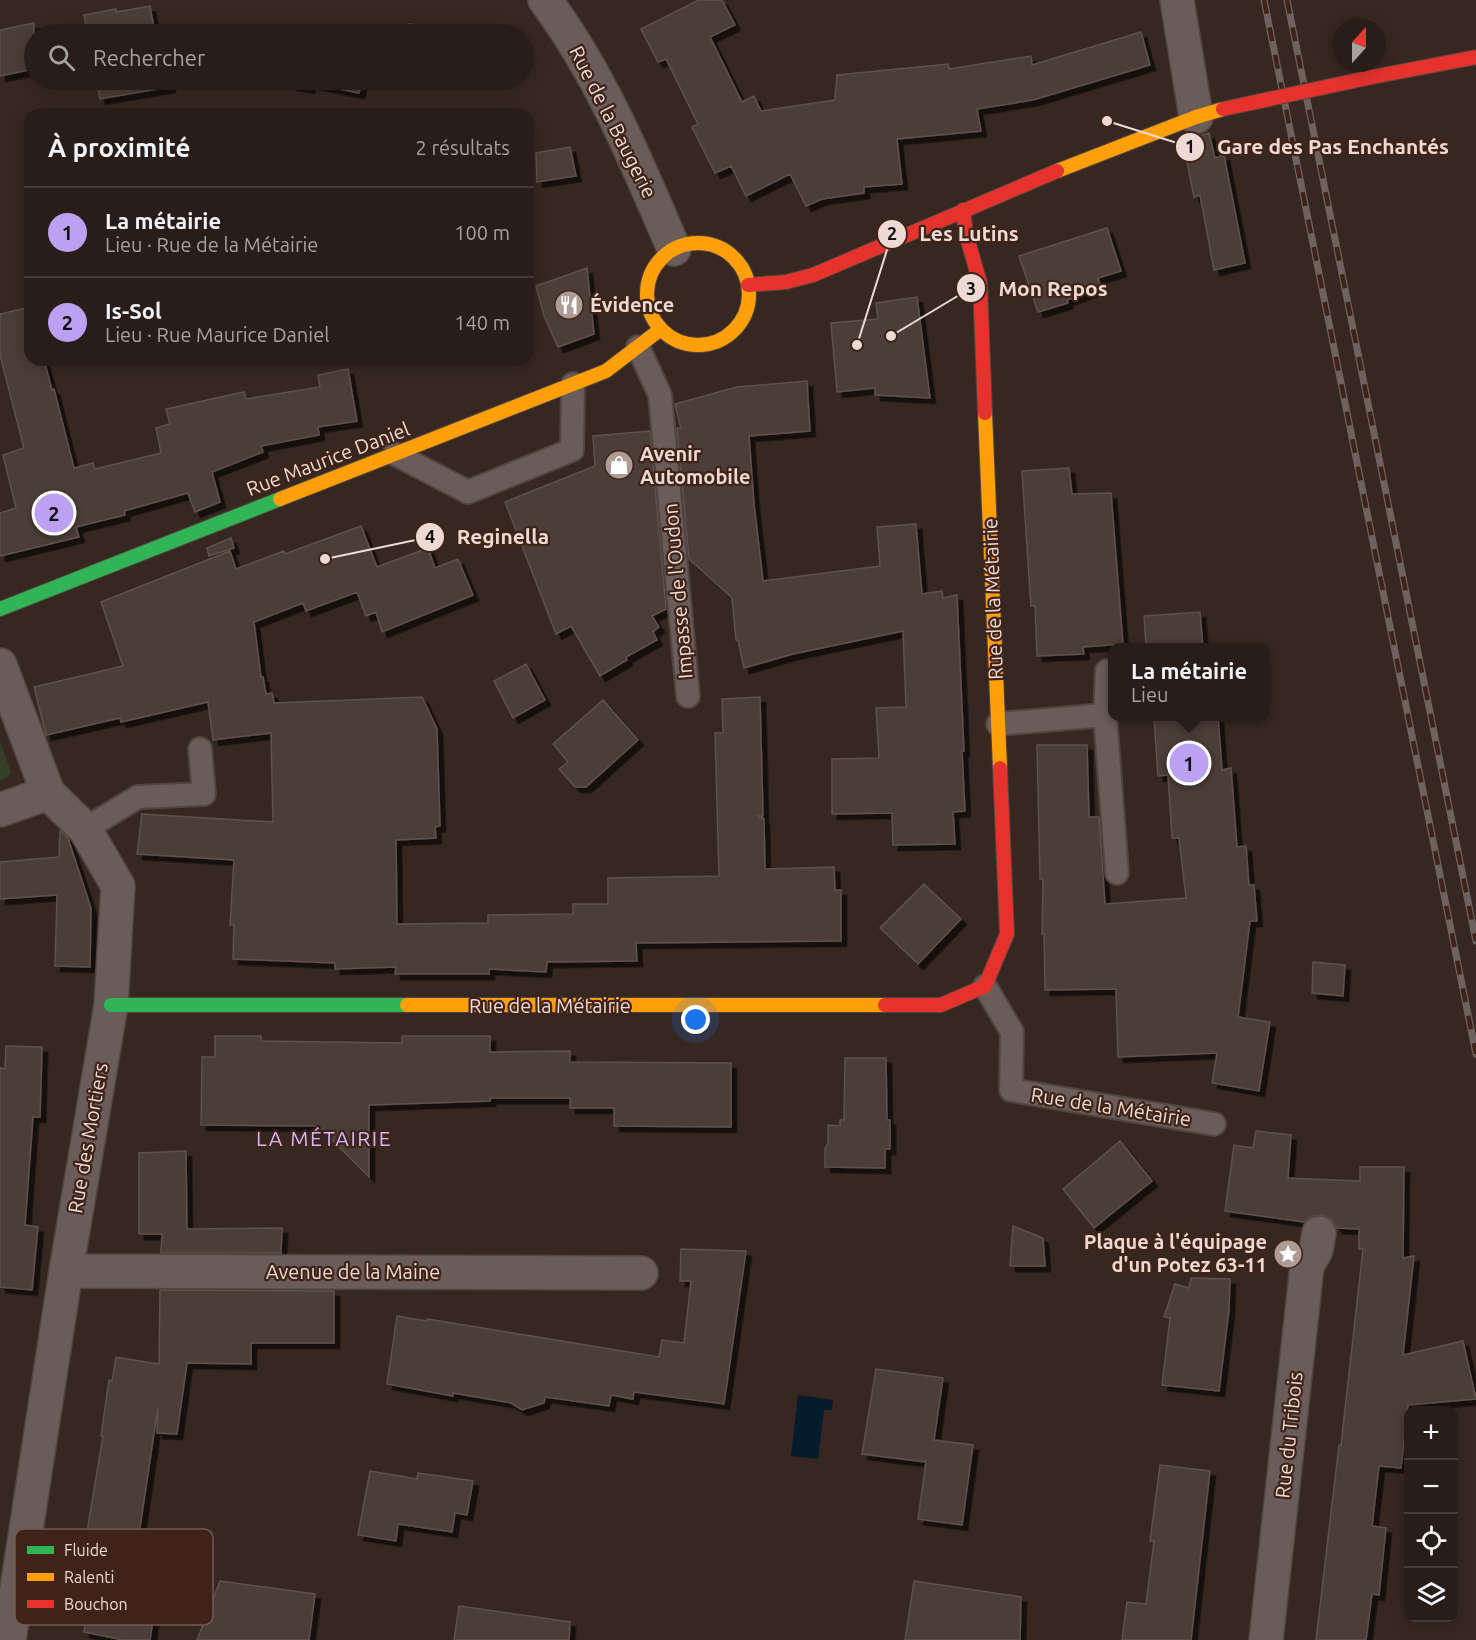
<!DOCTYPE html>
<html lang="fr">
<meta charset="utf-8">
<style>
body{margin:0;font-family:Ubuntu,sans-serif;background:#352a26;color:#f1f3f6}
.controls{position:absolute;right:18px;bottom:18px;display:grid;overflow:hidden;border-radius:12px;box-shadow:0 3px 15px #0003}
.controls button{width:54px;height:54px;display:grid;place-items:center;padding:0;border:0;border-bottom:2px solid #453b38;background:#291d19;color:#f1f3f6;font:30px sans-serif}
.compass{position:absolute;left:1332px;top:18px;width:54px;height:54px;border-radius:50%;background:#291d19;box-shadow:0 3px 15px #0003;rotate:21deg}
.you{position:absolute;left:696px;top:1020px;width:21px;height:21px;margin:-15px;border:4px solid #fff;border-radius:50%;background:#1a73e8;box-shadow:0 0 0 9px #1a73e833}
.badge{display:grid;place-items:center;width:39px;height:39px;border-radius:50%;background:#bca0f2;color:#111;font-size:20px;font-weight:700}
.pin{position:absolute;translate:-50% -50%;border:3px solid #fff;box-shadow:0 2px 6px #0006}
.popup{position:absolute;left:1108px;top:643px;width:162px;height:78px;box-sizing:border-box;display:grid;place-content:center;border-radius:12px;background:#291d19;filter:drop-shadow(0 2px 4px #0005);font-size:20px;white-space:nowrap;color:#a5a2a2}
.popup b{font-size:22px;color:#f1f3f6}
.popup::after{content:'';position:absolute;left:50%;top:100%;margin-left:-12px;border:12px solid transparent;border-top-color:#291d19}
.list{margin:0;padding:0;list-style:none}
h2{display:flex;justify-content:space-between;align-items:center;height:78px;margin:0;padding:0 24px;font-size:26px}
h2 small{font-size:20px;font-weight:400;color:#a5a2a2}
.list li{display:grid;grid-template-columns:39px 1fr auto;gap:18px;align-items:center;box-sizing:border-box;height:90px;padding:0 24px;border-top:2px solid #453b38}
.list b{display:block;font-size:22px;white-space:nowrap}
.list p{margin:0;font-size:20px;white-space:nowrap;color:#a5a2a2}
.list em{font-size:20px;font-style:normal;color:#a5a2a2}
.icon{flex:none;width:33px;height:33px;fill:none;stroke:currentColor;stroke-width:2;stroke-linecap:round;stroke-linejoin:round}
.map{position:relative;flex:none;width:1476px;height:1640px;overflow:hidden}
.search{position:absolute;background:#291d19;box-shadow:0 3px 15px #0003;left:24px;top:24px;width:510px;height:66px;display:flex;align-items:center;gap:15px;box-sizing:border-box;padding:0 21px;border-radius:33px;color:#a5a2a2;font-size:22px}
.panel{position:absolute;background:#291d19;box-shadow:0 3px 15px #0003;left:24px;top:108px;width:510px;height:258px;border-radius:18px}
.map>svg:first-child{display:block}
.green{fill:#373d2b}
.water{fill:#051c2c}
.building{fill:#4c3e37;stroke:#5f514b;stroke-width:1.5;filter:url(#shadow)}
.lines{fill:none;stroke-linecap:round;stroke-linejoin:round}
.lane-casing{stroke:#52443f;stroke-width:26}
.street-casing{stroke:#52443f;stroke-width:36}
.fast-casing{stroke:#52443f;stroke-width:16}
.slow-casing{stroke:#52443f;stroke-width:16}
.jam-casing{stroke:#52443f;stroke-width:16}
.lane{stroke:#695c59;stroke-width:22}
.street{stroke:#695c59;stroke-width:33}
.fast{stroke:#30b455;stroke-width:14}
.slow{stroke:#ff9f0a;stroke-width:14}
.jam{stroke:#e5322d;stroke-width:14}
.rail-casing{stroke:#6e625f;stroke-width:7}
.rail{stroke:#3f2319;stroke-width:4.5;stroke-dasharray:14;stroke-linecap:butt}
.jam-bridge-casing{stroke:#52443f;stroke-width:16;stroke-linecap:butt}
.jam-bridge{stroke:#e5322d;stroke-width:14}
.labels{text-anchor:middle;stroke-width:4.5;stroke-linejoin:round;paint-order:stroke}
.street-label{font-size:20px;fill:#eddad4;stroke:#3f2319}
.poi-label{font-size:20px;font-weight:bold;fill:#eddad4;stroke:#3f2319;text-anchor:start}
.neighbourhood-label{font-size:21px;letter-spacing:1.5px;fill:#d1b6fc;stroke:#3f2319}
.key{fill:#3f2319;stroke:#735a51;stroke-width:1.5}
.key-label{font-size:16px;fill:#eddad4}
.leader{fill:none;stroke:#eddad4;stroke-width:2}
.callout-dot{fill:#eddad4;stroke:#3f2319;stroke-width:2}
.mark-label{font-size:18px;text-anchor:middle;font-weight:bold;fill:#111}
.callout-label{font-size:21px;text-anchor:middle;font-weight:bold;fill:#eddad4;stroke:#3f2319;stroke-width:4.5;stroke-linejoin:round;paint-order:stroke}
</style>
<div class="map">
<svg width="1476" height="1640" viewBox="0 0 1476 1640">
<defs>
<filter id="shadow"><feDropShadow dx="5.5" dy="5.5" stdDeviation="0" flood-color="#0009"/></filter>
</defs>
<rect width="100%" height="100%" fill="#372721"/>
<path class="green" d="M 0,741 L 11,772 L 7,778 L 0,781 Z"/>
<path class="water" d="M 798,1395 L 833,1400 L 832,1410 L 824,1410 L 818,1459 L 791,1456 Z"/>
<path class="building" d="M 699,0 L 722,0 L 735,25 L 710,37 L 742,102 L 754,96 L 761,111 L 835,100 L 837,75 L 948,64 L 949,69 L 1031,56 L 1032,65 L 1141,32 L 1150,65 L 1033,100 L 977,109 L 981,131 L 897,139 L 902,184 L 864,187 L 864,193 L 822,199 L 806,206 L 790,174 L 746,196 L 731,166 L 715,173 L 692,127 L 698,124 L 666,59 L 658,62 L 641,29 Z
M 150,6 L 155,34 L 161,34 L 88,34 L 84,15 L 116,9 L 116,12 Z
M 34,23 L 34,69 L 0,76 L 0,30 Z
M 409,24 L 480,34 L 364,34 L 366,25 L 407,34 Z
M 96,80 L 169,80 L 170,87 L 100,99 Z
M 269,80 L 362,80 L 359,93 L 310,83 L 309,88 Z
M 1209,133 L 1215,158 L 1224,155 L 1245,263 L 1214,270 L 1200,195 L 1194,197 L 1183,142 Z
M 570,147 L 576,176 L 537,182 L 536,153 Z
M 1107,228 L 1121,271 L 1098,278 L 1101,288 L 1067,300 L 1068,303 L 1038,312 L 1019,256 Z
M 587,268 L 594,334 L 558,347 L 544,316 L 536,286 Z
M 917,297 L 930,398 L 875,395 L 875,388 L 837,392 L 831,323 L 878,319 L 876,303 Z
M 30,307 L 30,360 L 44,360 L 52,390 L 54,389 L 74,468 L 93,463 L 95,469 L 161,453 L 156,428 L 170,424 L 166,409 L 244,392 L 246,399 L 320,387 L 318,375 L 348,369 L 357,421 L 318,427 L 319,435 L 261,446 L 263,452 L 212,472 L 220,502 L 195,512 L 188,493 L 124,511 L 125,515 L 76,527 L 79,537 L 0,556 L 0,513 L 16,508 L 3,455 L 24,448 L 0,355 L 0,314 Z
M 807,381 L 810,431 L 749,436 L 754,504 L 763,581 L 880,566 L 877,527 L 916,524 L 922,594 L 942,591 L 943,598 L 957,595 L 964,751 L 962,751 L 965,811 L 953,812 L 955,844 L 893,845 L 892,813 L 832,814 L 832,759 L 879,758 L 876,708 L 906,707 L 903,631 L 793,654 L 744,668 L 738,640 L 736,640 L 732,598 L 689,559 L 677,428 L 681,428 L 675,404 L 737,387 Z
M 650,431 L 666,609 L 652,616 L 659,627 L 653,632 L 657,640 L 626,657 L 627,660 L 600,676 L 571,626 L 556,634 L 505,502 L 595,466 L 593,436 Z
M 1069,468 L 1072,494 L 1111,493 L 1123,644 L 1083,647 L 1084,654 L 1037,656 L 1035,606 L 1031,606 L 1022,471 Z
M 361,526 L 377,567 L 428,548 L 435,568 L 458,559 L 473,595 L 382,632 L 376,612 L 366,616 L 357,592 L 306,611 L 303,603 L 254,622 L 261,677 L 263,677 L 266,694 L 272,693 L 274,703 L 422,697 L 437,729 L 440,826 L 435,827 L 436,838 L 396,840 L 397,924 L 488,923 L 488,915 L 573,914 L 573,904 L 608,904 L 608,878 L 719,876 L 715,733 L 723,733 L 722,699 L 760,697 L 763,816 L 759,816 L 764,819 L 765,869 L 834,867 L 835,890 L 841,890 L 841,941 L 636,943 L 637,961 L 547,962 L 546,972 L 489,969 L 489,974 L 395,974 L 396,967 L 335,969 L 335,963 L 233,959 L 234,925 L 230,925 L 234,860 L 137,854 L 142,814 L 273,822 L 271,733 L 213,740 L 208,702 L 121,722 L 120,718 L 46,735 L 34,687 L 123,666 L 101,602 L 230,551 L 236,569 L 284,551 L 285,554 Z
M 231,538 L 234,548 L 209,556 L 207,548 Z
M 1200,612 L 1203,648 L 1146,648 L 1144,616 Z
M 526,664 L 545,700 L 513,718 L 494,681 Z
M 603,700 L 638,740 L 586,787 L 575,787 L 559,769 L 568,762 L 553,744 Z
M 1154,717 L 1218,717 L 1222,770 L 1231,768 L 1237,847 L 1246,846 L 1249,885 L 1254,885 L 1257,921 L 1250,921 L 1238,1017 L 1270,1022 L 1259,1091 L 1212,1083 L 1217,1053 L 1118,1057 L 1116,989 L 1045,990 L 1044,934 L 1042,934 L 1043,879 L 1040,879 L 1037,745 L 1087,745 L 1089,817 L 1099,817 L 1105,904 L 1186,898 L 1179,838 L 1172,838 L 1168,775 L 1158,776 Z
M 60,831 L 68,838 L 91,908 L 90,967 L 55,966 L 57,895 L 0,899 L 0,862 L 59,857 Z
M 924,884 L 961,919 L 918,964 L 880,928 Z
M 1313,962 L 1345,965 L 1343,996 L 1312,993 Z
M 215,1036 L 261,1036 L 261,1041 L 402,1043 L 402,1036 L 490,1036 L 490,1052 L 570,1051 L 570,1062 L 731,1063 L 731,1127 L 614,1126 L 614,1108 L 570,1108 L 570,1098 L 490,1098 L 490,1101 L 369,1105 L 369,1177 L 318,1126 L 201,1125 L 202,1057 L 215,1057 Z
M 6,1046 L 42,1047 L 42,1050 L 40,1117 L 33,1117 L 25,1225 L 38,1227 L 32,1290 L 0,1287 L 0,1068 L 5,1069 Z
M 845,1058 L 886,1058 L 887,1120 L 890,1120 L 890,1149 L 885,1149 L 885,1168 L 825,1167 L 825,1149 L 828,1143 L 828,1125 L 840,1126 L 840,1120 L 844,1120 Z
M 1256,1131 L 1291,1135 L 1288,1178 L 1360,1181 L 1360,1167 L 1404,1167 L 1403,1258 L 1414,1256 L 1403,1355 L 1463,1341 L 1476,1399 L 1408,1405 L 1401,1468 L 1379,1466 L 1372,1526 L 1386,1528 L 1379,1595 L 1372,1594 L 1366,1640 L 1316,1640 L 1339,1445 L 1341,1445 L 1363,1249 L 1359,1249 L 1359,1229 L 1337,1228 L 1331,1219 L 1322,1215 L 1312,1216 L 1304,1222 L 1225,1211 L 1234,1145 L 1253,1148 Z
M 1120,1141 L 1152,1181 L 1094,1228 L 1063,1189 Z
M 186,1151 L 187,1229 L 282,1228 L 281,1253 L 161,1253 L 162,1234 L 139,1234 L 139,1153 Z
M 1013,1226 L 1043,1238 L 1045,1266 L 1010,1266 Z
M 681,1249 L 746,1251 L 724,1404 L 634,1392 L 633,1399 L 611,1395 L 609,1406 L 545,1397 L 544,1403 L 522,1410 L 511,1403 L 453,1393 L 453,1396 L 387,1384 L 397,1316 L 427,1321 L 427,1319 L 659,1357 L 662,1340 L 684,1343 L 691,1281 L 680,1281 Z
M 1191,1278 L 1230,1279 L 1229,1310 L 1219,1391 L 1162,1385 L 1170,1318 L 1164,1317 L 1175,1284 L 1189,1288 Z
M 160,1290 L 334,1291 L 334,1343 L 251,1343 L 251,1364 L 187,1363 L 177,1434 L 157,1433 L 158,1407 L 133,1574 L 159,1577 L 150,1640 L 123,1640 L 84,1632 L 91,1582 L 79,1580 L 103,1436 L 101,1436 L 109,1380 L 112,1381 L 116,1357 L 159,1364 Z
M 876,1369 L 943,1378 L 934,1440 L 973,1445 L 962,1525 L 918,1519 L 926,1462 L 862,1454 Z
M 1160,1465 L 1210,1471 L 1191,1640 L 1122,1640 L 1127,1602 L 1146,1604 L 1154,1541 L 1150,1541 Z
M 370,1471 L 417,1479 L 418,1473 L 473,1481 L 467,1515 L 455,1513 L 452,1532 L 398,1524 L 396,1541 L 358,1535 Z
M 220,1581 L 315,1594 L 309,1640 L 197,1640 Z
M 914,1581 L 1021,1597 L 1020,1640 L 905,1640 Z
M 459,1606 L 570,1622 L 569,1640 L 454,1640 Z"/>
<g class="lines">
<g class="lane-casing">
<path id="lane" d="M 638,347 L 660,395 L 688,696
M 395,454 L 468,492 L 572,450 L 573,384
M 1107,671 L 1105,715 L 1117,873
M 998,724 L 1105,715
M 85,829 L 138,797 L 204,794 L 200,749
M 985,986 L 1012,1032 L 1011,1090 L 1214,1124"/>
</g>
<g class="street-casing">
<path id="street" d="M 545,0 C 601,75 637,163 674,249
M 1177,0 L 1196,117
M 0,665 L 48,793 L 85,829 L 118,886 L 111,1005 L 66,1271 L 9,1640
M 0,810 L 48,793
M 66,1271 L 641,1273
M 1266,1640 L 1307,1266 L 1316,1250 L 1319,1233"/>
</g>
<g class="fast-casing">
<path id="fast" d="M 0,609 L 280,499
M 111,1005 L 407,1005"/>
</g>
<g class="slow-casing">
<path id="slow" d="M 1057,171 L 1196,117 L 1223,109
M647 294a51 51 0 1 1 102 0a51 51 0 1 1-102 0Z
M 985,413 L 1000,768
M 280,499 L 606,371 L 661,329
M 407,1005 L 885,1005"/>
</g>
<g class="jam-casing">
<path id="jam" d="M 1372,77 L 1476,57
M 963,210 L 966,234 L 980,283 L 985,413
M 748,285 L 786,282 L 813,275 L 1057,171
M 885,1005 L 941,1005 L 985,986 L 1007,934 L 1000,768"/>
</g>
<use href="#lane" class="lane"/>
<use href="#street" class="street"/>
<use href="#fast" class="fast"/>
<use href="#slow" class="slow"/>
<use href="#jam" class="jam"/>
<g class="rail-casing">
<path id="rail" d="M 1264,0 L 1476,1054
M 1287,0 L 1476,941"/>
</g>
<use href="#rail" class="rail"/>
<g class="jam-bridge-casing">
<path id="jam-bridge" d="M 1223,109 L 1372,77"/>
</g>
<use href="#jam-bridge" class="jam-bridge"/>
</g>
<defs>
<g id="restaurant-disc" transform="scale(1.5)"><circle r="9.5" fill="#ad9b95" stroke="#3f2319"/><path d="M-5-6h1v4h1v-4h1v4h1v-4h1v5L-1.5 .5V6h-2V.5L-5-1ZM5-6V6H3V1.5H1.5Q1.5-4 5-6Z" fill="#fff"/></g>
<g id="shop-disc" transform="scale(1.5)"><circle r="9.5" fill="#ad9b95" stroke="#3f2319"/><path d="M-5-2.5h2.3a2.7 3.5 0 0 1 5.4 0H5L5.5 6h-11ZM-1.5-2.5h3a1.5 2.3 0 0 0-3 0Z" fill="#fff"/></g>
<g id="sight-disc" transform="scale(1.5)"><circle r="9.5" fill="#ad9b95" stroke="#3f2319"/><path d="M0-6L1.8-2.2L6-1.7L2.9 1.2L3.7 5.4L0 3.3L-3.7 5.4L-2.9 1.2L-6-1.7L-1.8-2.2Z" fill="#fff"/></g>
</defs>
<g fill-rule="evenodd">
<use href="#restaurant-disc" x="569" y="305"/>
<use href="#shop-disc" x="619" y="465"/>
<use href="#sight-disc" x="1288" y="1254"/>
</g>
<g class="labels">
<g class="street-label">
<text transform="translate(613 122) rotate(63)" y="7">Rue de la Baugerie</text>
<text transform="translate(328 459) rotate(-21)" y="7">Rue Maurice Daniel</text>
<text transform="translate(678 591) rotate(-95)" y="7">Impasse de l'Oudon</text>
<text transform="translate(993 599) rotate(-92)" y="7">Rue de la Métairie</text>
<text x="550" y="1013">Rue de la Métairie</text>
<text transform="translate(1111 1107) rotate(9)" y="7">Rue de la Métairie</text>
<text transform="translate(88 1138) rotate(-80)" y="7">Rue des Mortiers</text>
<text x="353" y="1279">Avenue de la Maine</text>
<text transform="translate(1289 1435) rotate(-84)" y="7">Rue du Tribois</text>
</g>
<g class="poi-label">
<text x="590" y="312">Évidence</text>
<text x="640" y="461">Avenir<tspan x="640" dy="23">Automobile</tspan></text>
<text x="1267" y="1249" text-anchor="end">Plaque à l'équipage<tspan x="1267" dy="23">d'un Potez 63-11</tspan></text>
</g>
<g class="neighbourhood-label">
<text x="324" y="1146">LA MÉTAIRIE</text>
</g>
</g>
<rect x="15" y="1529" width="198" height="96" rx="9" class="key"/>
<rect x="27" y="1546" width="27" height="8" fill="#30b455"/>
<rect x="27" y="1573" width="27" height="8" fill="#ff9f0a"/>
<rect x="27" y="1600" width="27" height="8" fill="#e5322d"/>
<g class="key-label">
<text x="64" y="1556">Fluide</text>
<text x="64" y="1583">Ralenti</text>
<text x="64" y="1610">Bouchon</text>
</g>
<path class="leader" d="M1107 121L1190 147M857 345L892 234M891 336L971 288M325 559L430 537"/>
<g class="callout-dot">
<circle cx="1107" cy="121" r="6"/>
<circle cx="857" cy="345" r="6"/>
<circle cx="891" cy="336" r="6"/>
<circle cx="325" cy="559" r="6"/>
<circle cx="1190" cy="147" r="15"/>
<circle cx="892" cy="234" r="15"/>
<circle cx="971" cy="288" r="15"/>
<circle cx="430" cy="537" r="15"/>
</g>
<g class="mark-label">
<text x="1190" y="153">1</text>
<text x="892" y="240">2</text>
<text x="971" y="295">3</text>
<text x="430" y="543">4</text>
</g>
<g class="callout-label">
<text x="1333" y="154">Gare des Pas Enchantés</text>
<text x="969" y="241">Les Lutins</text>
<text x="1053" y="296">Mon Repos</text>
<text x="503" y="544">Reginella</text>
</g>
</svg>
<div class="controls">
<button>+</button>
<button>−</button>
<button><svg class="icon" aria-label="locate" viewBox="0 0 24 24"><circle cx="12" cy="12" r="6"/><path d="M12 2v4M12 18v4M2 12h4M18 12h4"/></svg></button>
<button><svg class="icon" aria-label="layers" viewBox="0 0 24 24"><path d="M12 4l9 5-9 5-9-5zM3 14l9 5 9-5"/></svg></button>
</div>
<svg class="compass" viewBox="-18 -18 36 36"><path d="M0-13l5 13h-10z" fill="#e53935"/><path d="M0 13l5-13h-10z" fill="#a5a2a2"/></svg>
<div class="you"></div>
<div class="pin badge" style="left:1189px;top:763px">1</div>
<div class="popup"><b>La métairie</b>Lieu</div>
<div class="pin badge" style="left:54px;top:513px">2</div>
<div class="search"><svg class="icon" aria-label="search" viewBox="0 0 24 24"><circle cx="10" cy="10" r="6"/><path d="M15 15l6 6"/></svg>Rechercher</div>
<section class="panel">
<h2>À proximité<small>2 résultats</small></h2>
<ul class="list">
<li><span class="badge">1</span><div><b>La métairie</b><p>Lieu · Rue de la Métairie</p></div><em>100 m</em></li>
<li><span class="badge">2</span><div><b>Is-Sol</b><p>Lieu · Rue Maurice Daniel</p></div><em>140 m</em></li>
</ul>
</section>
</div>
